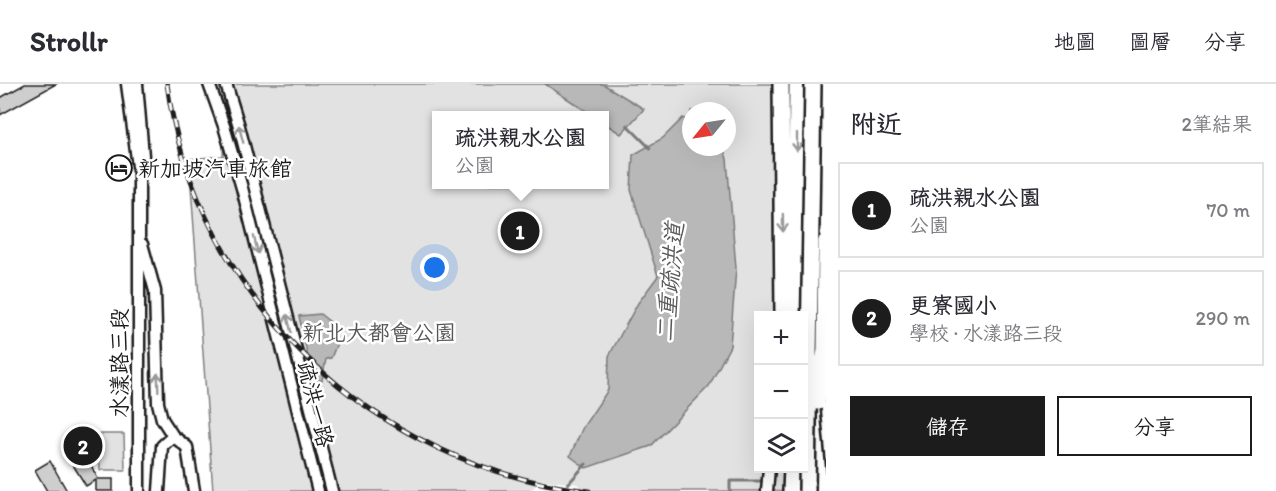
<!DOCTYPE html>
<html lang="zh-TW">
<meta charset="utf-8">
<style>
body{margin:0;font-family:Itim,"LXGW WenKai TC",sans-serif;background:#f2f2f3;color:#2b2b33}
.controls{position:absolute;right:18px;bottom:18px;display:grid;overflow:hidden;border-radius:0px;box-shadow:0 6px 24px #0002}
.controls button{width:54px;height:54px;display:grid;place-items:center;padding:0;border:0;border-bottom:2px solid #e1e1e2;background:#fff;color:#2b2b33;font:30px sans-serif}
.compass{position:absolute;left:682px;top:18px;width:54px;height:54px;border-radius:50%;background:#fff;box-shadow:0 6px 24px #0002;rotate:240deg}
.you{position:absolute;left:435px;top:184px;width:21px;height:21px;margin:-15px;border:4px solid #fff;border-radius:50%;background:#1a73e8;box-shadow:0 0 0 9px #1a73e833}
.badge{display:grid;place-items:center;width:39px;height:39px;border-radius:50%;background:#1c1c1c;color:#fff;font-size:20px;font-weight:700}
.pin{position:absolute;translate:-50% -50%;border:3px solid #fff;box-shadow:0 2px 6px #0006}
.popup{position:absolute;left:432px;top:27px;width:177px;height:78px;box-sizing:border-box;display:grid;place-content:center;border-radius:0px;background:#fff;filter:drop-shadow(0 2px 4px #0005);font-size:20px;white-space:nowrap;color:#7c7c81}
.popup b{font-size:22px;color:#2b2b33}
.popup::after{content:'';position:absolute;left:50%;top:100%;margin-left:-12px;border:12px solid transparent;border-top-color:#fff}
.list{margin:0;padding:0;list-style:none}
h2{display:flex;justify-content:space-between;align-items:center;height:78px;margin:0;padding:0 24px;font-size:26px}
h2 small{font-size:20px;font-weight:400;color:#7c7c81}
.list li{display:grid;grid-template-columns:39px 1fr auto;gap:18px;align-items:center;box-sizing:border-box;height:96px;margin:0 12px 12px;padding:0 12px;border:2px solid #e1e1e2;border-radius:0px}
.list b{display:block;font-size:22px;white-space:nowrap}
.list p{margin:0;font-size:20px;white-space:nowrap;color:#7c7c81}
.list em{font-size:20px;font-style:normal;color:#7c7c81}
.actions{display:flex;gap:12px;padding:18px 24px}
.actions a{flex:1;padding:14px 0;border:2px solid #1c1c1c;border-radius:0px;text-align:center;font-size:21px;color:#1c1c1c}
.actions .main{background:#1c1c1c;color:#fff}
.icon{flex:none;width:33px;height:33px;fill:none;stroke:currentColor;stroke-width:2;stroke-linecap:round;stroke-linejoin:round}
.map{position:relative;flex:none;width:826px;height:407px;overflow:hidden}
header{display:flex;align-items:center;gap:36px;box-sizing:border-box;height:84px;padding:0 30px;background:#fff;border-bottom:2px solid #e1e1e2}
header strong{font-size:28px}
nav{display:flex;gap:33px;margin-inline-start:auto;font-size:21px}
main{display:flex}
aside{flex:1;background:#fff}
.map>svg:first-child{display:block}
.green{fill:#e2e2e2;stroke:#7f7f7f;stroke-width:1.5;fill-rule:evenodd}
.water{fill:#b8b8b8;stroke:#7a7a7a;stroke-width:1.5}
.pier{fill:#fff}
.lines{fill:none;stroke-linecap:round;stroke-linejoin:round}
.stream{stroke:#7a7a7a;stroke-width:3}
.building{fill:#cecece;stroke:#1c1c1c;stroke-width:1.5}
.minor-casing{stroke:#1c1c1c;stroke-width:15}
.highway-casing{stroke:#1c1c1c;stroke-width:20}
.minor{stroke:#fff;stroke-width:10}
.highway{stroke:#fff;stroke-width:15}
.rail-casing{stroke:#1c1c1c;stroke-width:5}
.rail{stroke:#fff;stroke-width:3;stroke-dasharray:9;stroke-linecap:butt}
.highway-bridge-casing{stroke:#1c1c1c;stroke-width:20;stroke-linecap:butt}
.highway-bridge{stroke:#fff;stroke-width:15}
.oneway{stroke:#999}
.labels{text-anchor:middle;stroke-width:5;stroke-linejoin:round;paint-order:stroke}
.poi-label{font-size:22px;fill:#1c1c1c;stroke:#fff;text-anchor:start}
.park-label{font-size:22px;fill:#575757;stroke:#fff}
.street-label{font-size:22px;fill:#1c1c1c;stroke:#fff}
.water-label{font-size:24px;font-style:italic;fill:#5a5a5a;stroke:#fff}
</style>
<header>
<strong>Strollr</strong>
<nav><a>地圖</a><a>圖層</a><a>分享</a></nav>
</header>
<main>
<div class="map">
<svg width="826" height="407" viewBox="0 0 826 407">
<rect width="100%" height="100%" fill="#fff"/>
<filter id="ink" filterUnits="userSpaceOnUse"><feTurbulence type="fractalNoise" baseFrequency=".0167" numOctaves="2"/><feDisplacementMap in="SourceGraphic" scale="12" xChannelSelector="R" yChannelSelector="G"/><feConvolveMatrix kernelMatrix="1 2 1 2 8 2 1 2 1" color-interpolation-filters="sRGB"/></filter>
<g filter="url(#ink)">
<path class="green" d="M 225,0 L 785,0 L 785,231 L 758,231 L 758,384 L 785,385 L 785,407 L 213,407 L 189,75 L 223,72 ZM 691,27 L 727,27 L 727,63 L 691,63 ZM 436,32 L 604,32 L 604,100 L 436,100 Z
M 99,350 L 124,350 L 125,386 L 100,386 Z"/>
<path class="water" d="M 545,0 L 603,0 L 644,25 L 621,50 L 604,39 L 604,32 L 592,31 Z
M 683,34 L 691,38 L 691,63 L 723,63 L 727,75 L 736,184 L 730,262 L 709,302 L 651,362 L 586,384 L 570,372 L 583,343 L 608,306 L 609,272 L 638,219 L 658,192 L 631,106 L 633,71 L 663,54 Z
M 320,230 L 330,238 L 337,259 L 331,274 L 326,275 L 322,296 L 313,297 L 299,232 Z"/>
<path class="pier" d="M 542,396 L 577,400 L 585,407 L 530,407 Z"/>
<g class="lines">
<path class="stream" d="M 627,41 L 650,64
M 568,400 L 586,380
M 730,407 L 730,397 L 761,397"/>
</g>
<path class="building" d="M 25,0 L 56,0 L 0,31 L 0,14 Z
M 80,359 L 98,395 L 113,395 L 113,407 L 96,407 L 96,396 L 86,402 L 65,368 Z
M 50,377 L 67,407 L 47,407 L 35,386 Z"/>
<g class="lines">
<g class="minor-casing">
<path id="minor" d="M 127,0 L 139,90 L 139,407
M 137,0 L 143,72
M 209,0 L 224,42 L 242,104 L 318,407
M 226,0 L 239,42 L 332,407
M 142,160 L 155,207 L 158,319 L 162,335 L 173,352
M 814,321 L 822,407
M 159,407 L 162,362 L 173,352 L 187,363 L 194,407
M 767,407 L 769,384"/>
</g>
<g class="highway-casing">
<path id="highway" d="M 781,0 L 783,231
M 795,231 L 797,0
M 791,407 L 792,384"/>
</g>
<use href="#minor" class="minor"/>
<use href="#highway" class="highway"/>
<g class="rail-casing">
<path id="rail" d="M 167,0 C 196,215 375,383 589,407"/>
</g>
<use href="#rail" class="rail"/>
<g class="highway-bridge-casing">
<path id="highway-bridge" d="M 818,318 L 825,266 L 826,157
M 807,407 L 813,0"/>
</g>
<use href="#highway-bridge" class="highway-bridge"/>
</g>
<defs><path id="oneway-shaft" d="M-6 0H5M1.5-3L5.5 0L1.5 3" fill="none" stroke-width="1.6" stroke-linecap="round" stroke-linejoin="round" transform="scale(1.5)"/></defs>
<g class="oneway">
<use href="#oneway-shaft" transform="translate(241 50) rotate(-105)"/>
<use href="#oneway-shaft" transform="translate(797 58) rotate(90)"/>
<use href="#oneway-shaft" transform="translate(783 139) rotate(89)"/>
<use href="#oneway-shaft" transform="translate(256 161) rotate(76)"/>
<use href="#oneway-shaft" transform="translate(289 239) rotate(-104)"/>
<use href="#oneway-shaft" transform="translate(158 298) rotate(-92)"/>
</g>
</g>
<defs>
<g id="hotel-ring" transform="scale(1.35)"><circle r="9.5" fill="#fff" stroke="#1c1c1c" stroke-width="1.5"/><path d="M-6-4.5h1.5V1H6V5H4.5V3h-9V5H-6ZM-4 0a1.8 1.8 0 1 1 3.6 0ZM.5 0V-2.5h3Q6-2.5 6 0Z" fill="#1c1c1c"/></g>
</defs>
<g fill-rule="evenodd">
<use href="#hotel-ring" x="119" y="84"/>
</g>
<g class="labels">
<g class="poi-label">
<text x="138" y="92">新加坡汽車旅館</text>
</g>
<g class="park-label">
<text x="379" y="256">新北大都會公園</text>
</g>
<g class="street-label">
<text transform="translate(119 279) rotate(-90)" y="8">水漾路三段</text>
<text transform="translate(316 320) rotate(76)" y="8">疏洪一路</text>
</g>
<g class="water-label">
<text transform="translate(670 198) rotate(-85)" y="8">二重疏洪道</text>
</g>
</g>
</svg>
<div class="controls">
<button>+</button>
<button>−</button>
<button><svg class="icon" aria-label="layers" viewBox="0 0 24 24"><path d="M12 4l9 5-9 5-9-5zM3 14l9 5 9-5"/></svg></button>
</div>
<svg class="compass" viewBox="-18 -18 36 36"><path d="M0-13l5 13h-10z" fill="#e53935"/><path d="M0 13l5-13h-10z" fill="#7c7c81"/></svg>
<div class="you"></div>
<div class="pin badge" style="left:520px;top:147px">1</div>
<div class="popup"><b>疏洪親水公園</b>公園</div>
<div class="pin badge" style="left:83px;top:362px">2</div>
</div>
<aside>
<h2>附近<small>2筆結果</small></h2>
<ul class="list">
<li><span class="badge">1</span><div><b>疏洪親水公園</b><p>公園</p></div><em>70 m</em></li>
<li><span class="badge">2</span><div><b>更寮國小</b><p>學校 · 水漾路三段</p></div><em>290 m</em></li>
</ul>
<div class="actions"><a class="main">儲存</a><a>分享</a></div>
</aside>
</main>
